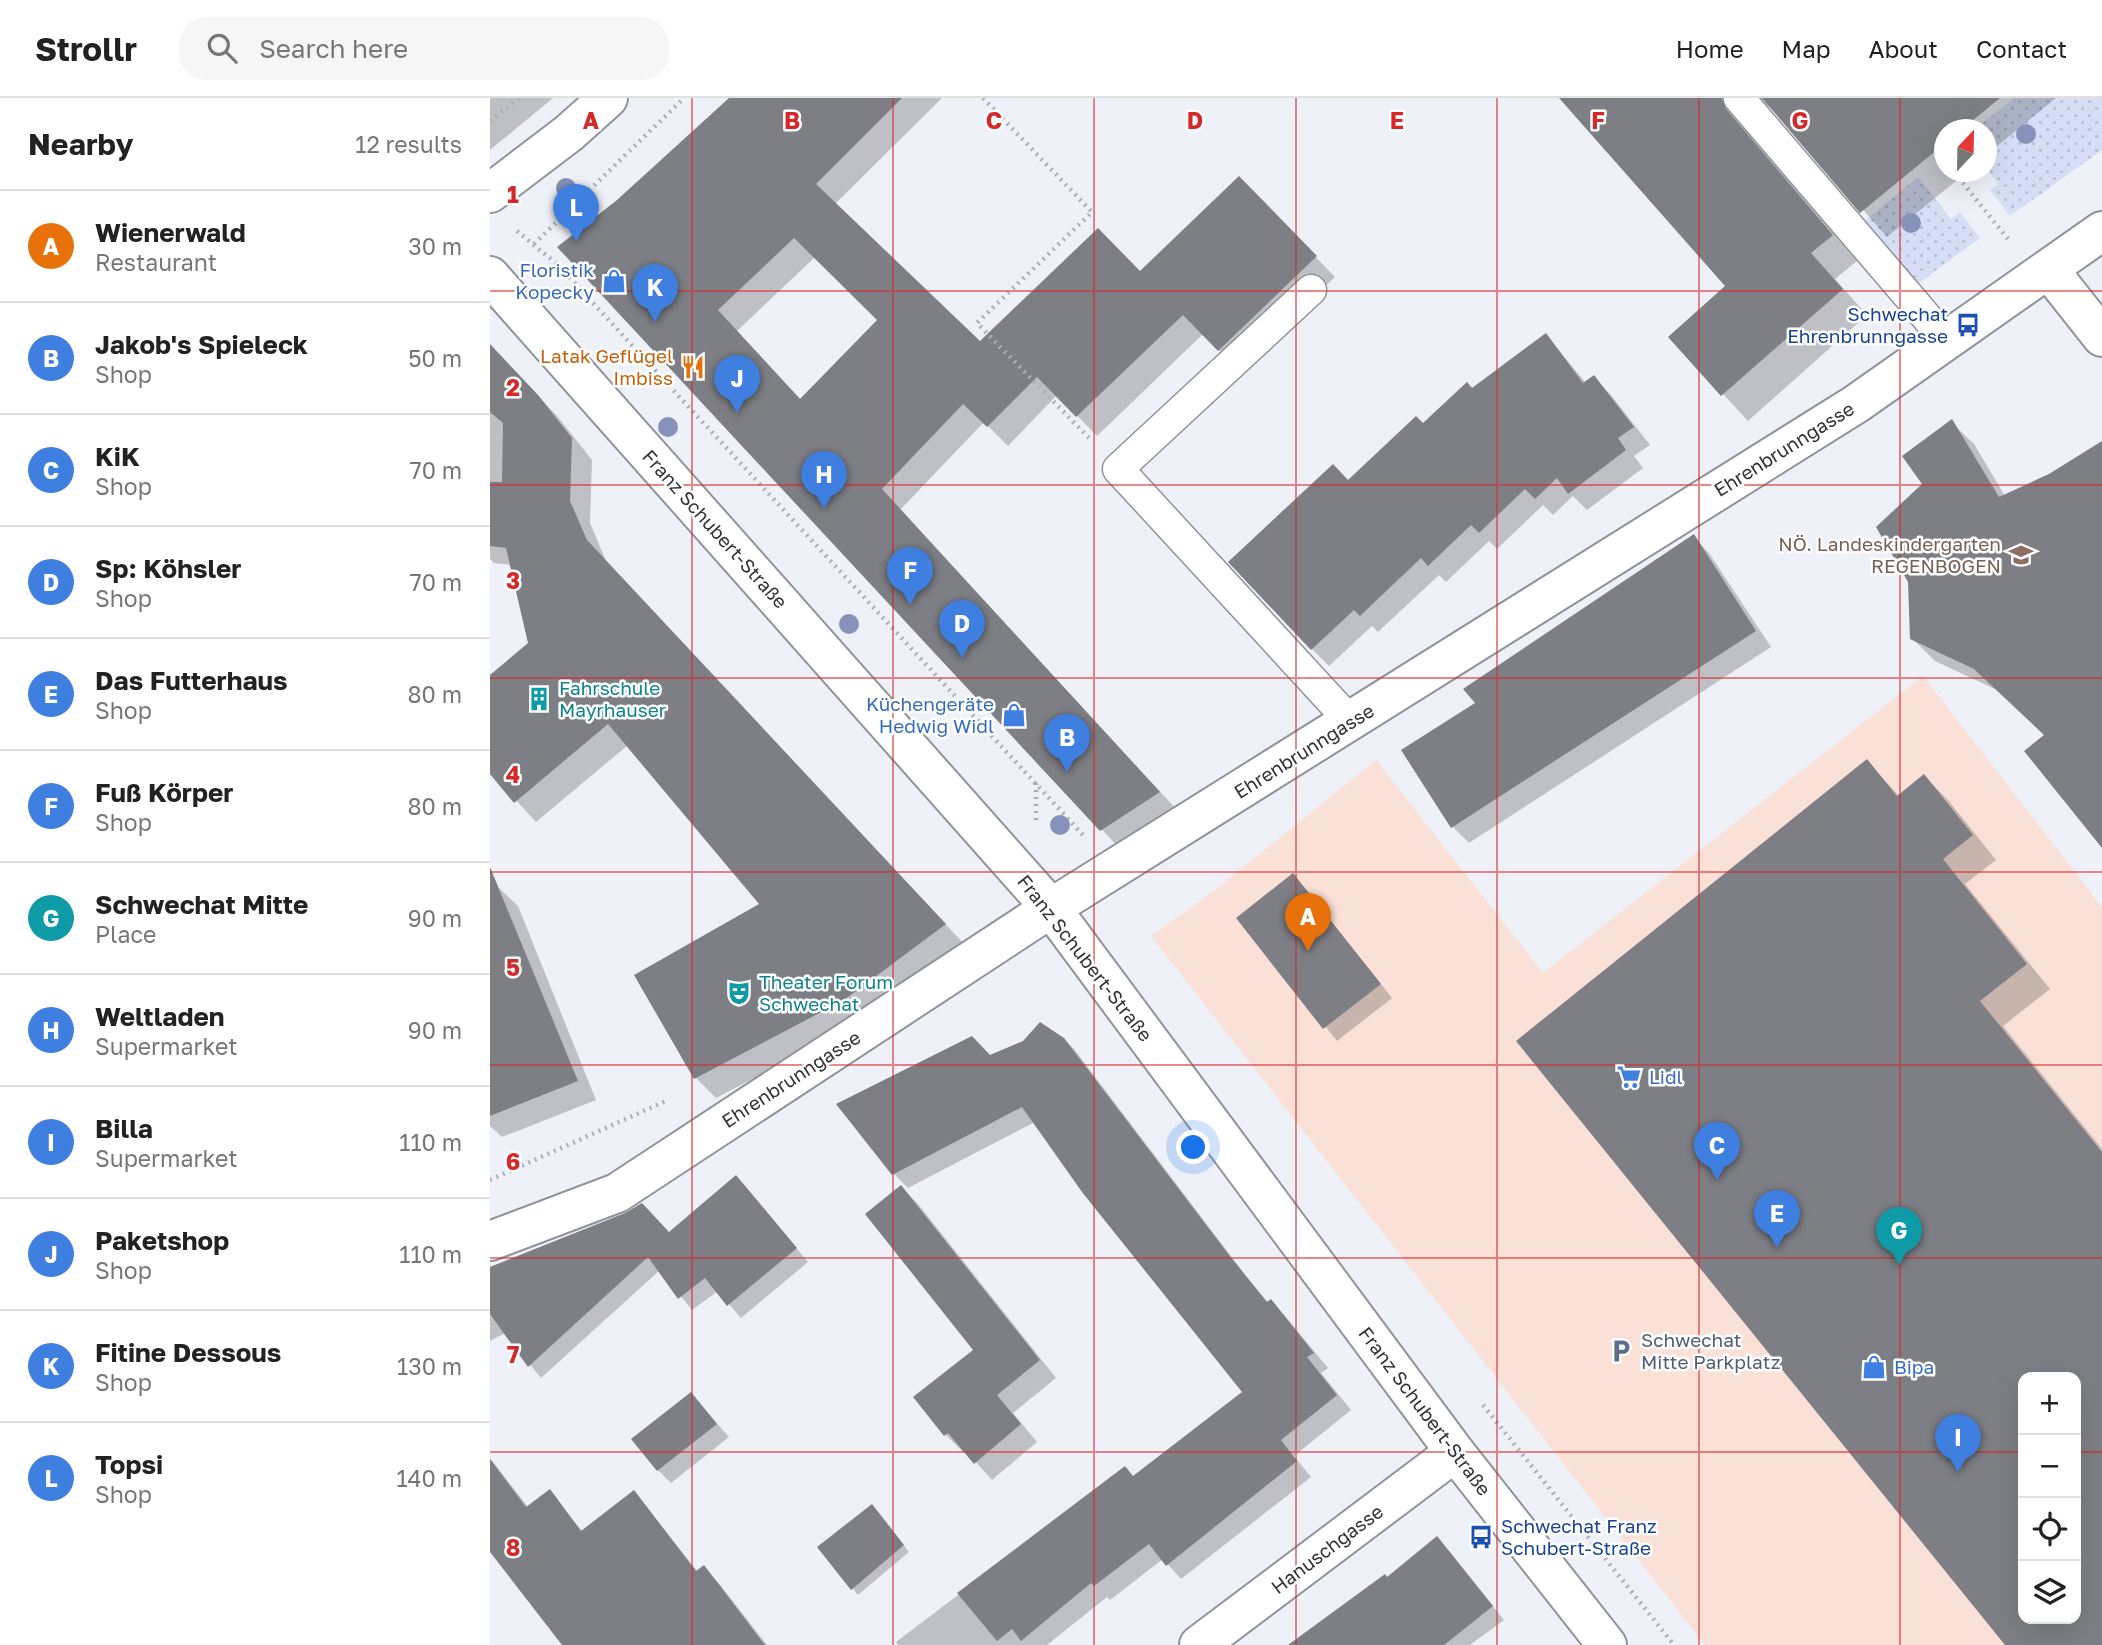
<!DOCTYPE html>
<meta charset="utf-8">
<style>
body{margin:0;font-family:"Golos Text",sans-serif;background:#f6f6f6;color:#222}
.controls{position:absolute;right:21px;bottom:21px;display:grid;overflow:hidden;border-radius:14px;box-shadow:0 7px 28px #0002}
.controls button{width:63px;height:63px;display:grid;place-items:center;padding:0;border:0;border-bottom:2px solid #e0e0e0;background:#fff;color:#222;font:35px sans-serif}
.compass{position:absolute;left:1444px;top:21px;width:63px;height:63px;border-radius:50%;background:#fff;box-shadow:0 7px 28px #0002;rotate:22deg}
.you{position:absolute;left:704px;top:1050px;width:24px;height:24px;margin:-18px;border:5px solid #fff;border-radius:50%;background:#1a73e8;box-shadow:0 0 0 10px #1a73e833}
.badge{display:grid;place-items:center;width:46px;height:46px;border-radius:50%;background:#0b8043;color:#fff;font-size:23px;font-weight:700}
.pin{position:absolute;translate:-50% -58px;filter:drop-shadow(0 2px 4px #0008)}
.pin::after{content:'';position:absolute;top:37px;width:24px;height:21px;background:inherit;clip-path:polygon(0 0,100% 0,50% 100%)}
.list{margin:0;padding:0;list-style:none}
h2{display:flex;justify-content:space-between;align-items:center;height:91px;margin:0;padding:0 28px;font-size:30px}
h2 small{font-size:23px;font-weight:400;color:#767676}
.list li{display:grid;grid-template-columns:46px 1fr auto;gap:21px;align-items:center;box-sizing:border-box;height:112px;padding:0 28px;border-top:2px solid #e0e0e0}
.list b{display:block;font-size:26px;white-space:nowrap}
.list p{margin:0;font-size:23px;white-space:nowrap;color:#767676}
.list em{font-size:23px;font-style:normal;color:#767676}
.icon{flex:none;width:38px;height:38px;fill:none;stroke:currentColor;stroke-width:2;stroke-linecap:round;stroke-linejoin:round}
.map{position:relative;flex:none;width:1612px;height:1547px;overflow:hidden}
header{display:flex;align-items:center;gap:42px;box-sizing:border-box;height:98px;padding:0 35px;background:#fff;border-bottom:2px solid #e0e0e0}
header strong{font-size:33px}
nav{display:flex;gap:38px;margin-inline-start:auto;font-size:24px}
.search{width:490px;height:63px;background:#f6f6f6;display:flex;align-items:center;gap:18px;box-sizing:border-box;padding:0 24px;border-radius:28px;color:#767676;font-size:26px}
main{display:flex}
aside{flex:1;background:#fff}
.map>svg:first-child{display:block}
.commercial{fill:#f9e1d7;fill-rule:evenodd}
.grass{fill:url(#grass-dots)}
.shadow{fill:#0003;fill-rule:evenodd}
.building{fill:#7d7f85;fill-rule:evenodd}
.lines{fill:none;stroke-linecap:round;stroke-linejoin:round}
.lane-casing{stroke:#909399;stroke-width:33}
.street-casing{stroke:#909399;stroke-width:42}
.secondary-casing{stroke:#909399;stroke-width:42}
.path{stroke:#abaeb3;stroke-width:4.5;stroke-dasharray:2 5;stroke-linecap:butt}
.lane{stroke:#fff;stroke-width:30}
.street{stroke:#fff;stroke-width:38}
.secondary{stroke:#fff;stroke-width:38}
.tree{fill:#8792bb}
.grid{fill:none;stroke:#d62828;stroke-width:2;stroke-opacity:0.55}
.labels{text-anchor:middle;stroke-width:5;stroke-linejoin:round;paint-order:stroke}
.shop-label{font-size:19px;fill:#366cbe;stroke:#fff;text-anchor:end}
.transit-label{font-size:19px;fill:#164399;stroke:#fff;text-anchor:end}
.food-label{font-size:19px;fill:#c56008;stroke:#fff;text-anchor:end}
.street-label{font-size:19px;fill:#323336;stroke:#fff}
.education-label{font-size:19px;fill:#785e54;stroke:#fff;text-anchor:end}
.culture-label{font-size:19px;fill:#0d838f;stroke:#fff;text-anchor:start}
.service-label{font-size:19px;fill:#4e5e75;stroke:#fff;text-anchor:start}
.grid-label{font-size:23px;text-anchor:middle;font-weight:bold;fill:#d62828;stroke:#fff;stroke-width:5;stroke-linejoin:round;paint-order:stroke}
</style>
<header>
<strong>Strollr</strong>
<div class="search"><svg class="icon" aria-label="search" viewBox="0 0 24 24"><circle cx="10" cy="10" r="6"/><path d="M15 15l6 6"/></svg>Search here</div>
<nav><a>Home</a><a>Map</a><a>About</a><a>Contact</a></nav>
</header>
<main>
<aside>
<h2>Nearby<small>12 results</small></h2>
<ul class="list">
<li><span class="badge" style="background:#e8710a">A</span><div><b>Wienerwald</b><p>Restaurant</p></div><em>30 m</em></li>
<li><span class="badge" style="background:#3f7fe0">B</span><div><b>Jakob's Spieleck</b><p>Shop</p></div><em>50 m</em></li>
<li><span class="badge" style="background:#3f7fe0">C</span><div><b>KiK</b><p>Shop</p></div><em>70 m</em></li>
<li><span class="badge" style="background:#3f7fe0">D</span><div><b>Sp: Köhsler</b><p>Shop</p></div><em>70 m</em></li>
<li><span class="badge" style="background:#3f7fe0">E</span><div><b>Das Futterhaus</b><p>Shop</p></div><em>80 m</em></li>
<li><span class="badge" style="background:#3f7fe0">F</span><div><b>Fuß Körper</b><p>Shop</p></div><em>80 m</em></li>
<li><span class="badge" style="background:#0f9aa8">G</span><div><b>Schwechat Mitte</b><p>Place</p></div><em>90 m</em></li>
<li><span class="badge" style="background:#3f7fe0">H</span><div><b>Weltladen</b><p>Supermarket</p></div><em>90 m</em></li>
<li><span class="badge" style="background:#3f7fe0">I</span><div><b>Billa</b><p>Supermarket</p></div><em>110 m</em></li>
<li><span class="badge" style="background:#3f7fe0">J</span><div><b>Paketshop</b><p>Shop</p></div><em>110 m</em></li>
<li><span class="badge" style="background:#3f7fe0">K</span><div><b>Fitine Dessous</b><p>Shop</p></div><em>130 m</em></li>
<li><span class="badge" style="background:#3f7fe0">L</span><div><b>Topsi</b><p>Shop</p></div><em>140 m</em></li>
</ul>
</aside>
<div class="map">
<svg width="1612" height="1547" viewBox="0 0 1612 1547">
<defs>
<pattern id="grass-dots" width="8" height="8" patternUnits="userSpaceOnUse" patternTransform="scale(1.75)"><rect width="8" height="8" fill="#d5def5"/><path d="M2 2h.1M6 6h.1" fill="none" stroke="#b7bfd3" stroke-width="1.8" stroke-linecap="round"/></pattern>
</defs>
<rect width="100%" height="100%" fill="#eef1f8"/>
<path class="commercial" d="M 1433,578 L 1612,809 L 1612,1547 L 1215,1547 L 661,838 L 724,793 L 886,662 L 1053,875 ZM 1533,1279 L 1586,1279 L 1586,1521 L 1533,1521 Z"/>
<path class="grass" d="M 1524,0 L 1612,0 L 1612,52 L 1520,118 L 1500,92 L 1508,86 L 1497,71 L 1496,32 L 1485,31 Z
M 1428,79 L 1461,121 L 1470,114 L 1490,140 L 1425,188 L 1372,125 Z"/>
<path class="shadow" d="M 0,0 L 63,0 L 0,52 Z
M 242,0 L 452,0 L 345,106 L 490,246 L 650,175 L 749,81 L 845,179 L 749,272 L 713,236 L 607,338 L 567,297 L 518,348 L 494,324 L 410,412 L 689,714 L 631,752 L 70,149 L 128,104 ZM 325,159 L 390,222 L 311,302 L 247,233 Z
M 1081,0 L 1566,0 L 1496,57 L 1496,32 L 1454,32 L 1454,74 L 1477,74 L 1397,139 L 1284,11 L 1273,7 L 1256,29 L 1261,39 L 1367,163 L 1345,181 L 1377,217 L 1258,323 L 1181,239 L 1238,188 Z
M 1056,237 L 1096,285 L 1104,280 L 1121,297 L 1160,347 L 1144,358 L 1153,370 L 1097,412 L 1083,398 L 1063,417 L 1053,407 L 1007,451 L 999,443 L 956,484 L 949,477 L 888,534 L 882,528 L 839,568 L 822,551 L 858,384 Z
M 0,247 L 68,319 L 102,362 L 100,425 L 117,465 L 475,847 L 374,923 L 226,1000 L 206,980 L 272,807 L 138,647 L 46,724 L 0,674 L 0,579 L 39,546 L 22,467 L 4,465 L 0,461 Z
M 1461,324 L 1484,346 L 1515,398 L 1612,356 L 1612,747 L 1556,638 L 1509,593 L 1445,563 L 1422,540 L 1435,386 Z
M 1203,439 L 1219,455 L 1281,549 L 979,745 L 963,729 L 914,652 L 988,605 Z
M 1377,663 L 1409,698 L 1434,678 L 1458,702 L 1506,762 L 1475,786 L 1560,891 L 1513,928 L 1612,1051 L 1612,1547 L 1518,1547 ZM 1533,1279 L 1586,1279 L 1586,1521 L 1533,1521 Z
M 803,777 L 902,900 L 847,943 L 748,820 Z
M 9,790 L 28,808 L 106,1002 L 12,1039 L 0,1028 L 0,793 Z
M 550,927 L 568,936 L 584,951 L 753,1174 L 778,1205 L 781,1203 L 795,1218 L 838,1270 L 831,1275 L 861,1312 L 804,1358 L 821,1379 L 691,1481 L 673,1461 L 620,1502 L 617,1499 L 557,1547 L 408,1547 L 406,1544 L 635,1371 L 644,1379 L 755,1295 L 545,1024 L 418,1090 L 403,1075 L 500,959 L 534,945 Z
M 246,1079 L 318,1164 L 251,1220 L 228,1193 L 202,1212 L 170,1172 L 51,1280 L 15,1235 L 0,1243 L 0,1170 L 180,1136 Z
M 411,1089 L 428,1106 L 566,1280 L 523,1315 L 547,1344 L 502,1382 L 475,1352 L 473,1354 L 456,1337 L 426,1300 L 485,1252 Z
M 201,1296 L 239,1339 L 181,1385 L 168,1372 Z
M 0,1360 L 38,1409 L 59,1394 L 93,1434 L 144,1394 L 208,1474 L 213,1470 L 228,1484 L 277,1547 L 74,1547 L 0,1452 Z
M 388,1414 L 419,1454 L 368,1497 L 330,1449 Z
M 959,1453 L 1014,1522 L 980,1547 L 811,1547 L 897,1481 Z"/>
<path class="building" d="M 239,0 L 412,0 L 326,86 L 490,243 L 608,130 L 650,173 L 749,78 L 827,158 L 728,253 L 693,217 L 586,319 L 547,279 L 497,329 L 473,306 L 392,391 L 670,694 L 610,733 L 67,149 L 127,102 ZM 304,140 L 387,222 L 310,301 L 228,212 Z
M 1069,0 L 1232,0 L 1236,11 L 1343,137 L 1321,155 L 1353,191 L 1231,298 L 1178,239 L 1235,188 Z
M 1272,0 L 1510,0 L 1471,32 L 1454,32 L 1454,46 L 1370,115 Z
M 1056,235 L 1093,285 L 1104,277 L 1144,329 L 1128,340 L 1136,352 L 1078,396 L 1067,380 L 1045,401 L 1035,391 L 989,435 L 981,427 L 938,468 L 931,460 L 870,518 L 864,512 L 821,552 L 738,464 L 843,366 L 858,382 L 926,318 L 933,325 L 977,284 L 982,290 Z
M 0,246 L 48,297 L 82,340 L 80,403 L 97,442 L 456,826 L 354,902 L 204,981 L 144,877 L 269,806 L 118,626 L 24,705 L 0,676 L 0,577 L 38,545 L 16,450 L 0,448 L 0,384 L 12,384 L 13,325 L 0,314 Z
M 1462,321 L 1509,399 L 1559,376 L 1612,343 L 1612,750 L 1534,653 L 1554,637 L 1484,571 L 1420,541 L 1418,484 L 1386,429 L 1432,386 L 1412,358 Z
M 1204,436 L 1266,533 L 961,730 L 911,652 L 985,605 L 973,591 Z
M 1377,661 L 1407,698 L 1434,676 L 1483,737 L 1453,761 L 1537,866 L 1490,903 L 1612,1054 L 1612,1547 L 1515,1547 L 1026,943 ZM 1533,1279 L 1586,1279 L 1586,1521 L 1533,1521 Z
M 0,769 L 88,983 L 0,1018 Z
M 803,775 L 891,886 L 833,931 L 746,820 Z
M 550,924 L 574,940 L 739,1157 L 777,1204 L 781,1201 L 824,1255 L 817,1259 L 847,1297 L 791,1342 L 807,1363 L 676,1468 L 659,1446 L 604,1488 L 601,1485 L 531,1543 L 522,1531 L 507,1543 L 467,1495 L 635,1368 L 643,1378 L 752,1294 L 592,1094 L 532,1009 L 402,1077 L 346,1006 L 482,938 L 500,957 L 533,943 Z
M 246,1077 L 307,1150 L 237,1208 L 215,1180 L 188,1201 L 158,1159 L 38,1269 L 0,1216 L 0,1169 L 135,1115 L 152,1105 L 179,1134 Z
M 411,1087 L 550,1262 L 507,1297 L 531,1326 L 484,1366 L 458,1335 L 454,1338 L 423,1299 L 483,1252 L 375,1116 Z
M 201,1294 L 227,1326 L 167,1373 L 141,1341 Z
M 0,1361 L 36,1409 L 60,1391 L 91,1433 L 144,1392 L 206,1473 L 214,1467 L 275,1547 L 72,1547 L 0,1454 Z
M 382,1406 L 414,1447 L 361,1492 L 327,1449 Z
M 947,1438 L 1003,1508 L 954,1547 L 798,1547 L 895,1476 L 897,1479 Z"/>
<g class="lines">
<g class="lane-casing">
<path id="lane" d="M 1249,0 L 1457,243
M 821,192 L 628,371 L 861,624"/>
</g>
<g class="street-casing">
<path id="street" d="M 1559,172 L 1612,239
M 0,178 L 561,810 L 965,1354 L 1117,1547
M 0,1143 L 127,1095 L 561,810 L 1366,306 L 1612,133
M 709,1547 L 965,1354"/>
</g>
<g class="secondary-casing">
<path id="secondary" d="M 0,95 L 79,35 L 118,0"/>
</g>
<path class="path" d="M 493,0 L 602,114 L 487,225 L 599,340
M 0,23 L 29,0
M 1447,52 L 1454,61
M 1464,74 L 1518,141
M 27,133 L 68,167 L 593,737
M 44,146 L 194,0
M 546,685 L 546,723
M 0,1082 L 178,1002
M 993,1307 L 1184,1547"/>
<use href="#lane" class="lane"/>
<use href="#street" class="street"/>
<use href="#secondary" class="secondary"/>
</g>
<g class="tree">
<circle cx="1536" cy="36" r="10"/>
<circle cx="76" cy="90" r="10"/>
<circle cx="1421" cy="125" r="10"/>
<circle cx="178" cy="329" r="10"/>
<circle cx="359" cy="526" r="10"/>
<circle cx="570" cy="727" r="10"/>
</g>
<path class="grid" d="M 202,0 L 202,1547M 403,0 L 403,1547M 604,0 L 604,1547M 806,0 L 806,1547M 1007,0 L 1007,1547M 1209,0 L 1209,1547M 1410,0 L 1410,1547M 0,193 L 1612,193M 0,387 L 1612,387M 0,580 L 1612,580M 0,774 L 1612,774M 0,967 L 1612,967M 0,1160 L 1612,1160M 0,1354 L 1533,1354M 1586,1354 L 1612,1354"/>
<defs>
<g id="shop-bare" transform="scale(1.89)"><path d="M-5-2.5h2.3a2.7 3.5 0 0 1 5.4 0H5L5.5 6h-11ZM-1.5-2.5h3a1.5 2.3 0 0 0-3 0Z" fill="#3f7fe0" stroke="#fff" stroke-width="2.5" paint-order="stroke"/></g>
<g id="bus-bare" transform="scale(1.89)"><path d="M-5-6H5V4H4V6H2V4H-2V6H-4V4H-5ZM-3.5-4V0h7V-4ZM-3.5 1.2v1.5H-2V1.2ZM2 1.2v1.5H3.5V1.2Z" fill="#1a4fb4" stroke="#fff" stroke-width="2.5" paint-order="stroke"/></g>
<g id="restaurant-bare" transform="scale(1.89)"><path d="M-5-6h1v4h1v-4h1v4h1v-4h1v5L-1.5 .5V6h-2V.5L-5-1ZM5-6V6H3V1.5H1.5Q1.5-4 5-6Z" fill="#e8710a" stroke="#fff" stroke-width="2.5" paint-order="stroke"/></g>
<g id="school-bare" transform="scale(1.89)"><path d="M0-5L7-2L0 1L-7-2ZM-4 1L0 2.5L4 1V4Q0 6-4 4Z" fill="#8d6e63" stroke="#fff" stroke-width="2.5" paint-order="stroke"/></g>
<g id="building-bare" transform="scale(1.89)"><path d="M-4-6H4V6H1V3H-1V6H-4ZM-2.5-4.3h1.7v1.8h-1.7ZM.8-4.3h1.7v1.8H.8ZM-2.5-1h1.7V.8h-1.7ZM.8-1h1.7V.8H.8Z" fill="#0f9aa8" stroke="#fff" stroke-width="2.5" paint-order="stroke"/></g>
<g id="theatre-bare" transform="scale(1.89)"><path d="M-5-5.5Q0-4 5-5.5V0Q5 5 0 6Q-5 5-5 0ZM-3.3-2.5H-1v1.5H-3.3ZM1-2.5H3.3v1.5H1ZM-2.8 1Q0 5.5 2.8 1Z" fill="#0f9aa8" stroke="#fff" stroke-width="2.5" paint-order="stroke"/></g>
<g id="supermarket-bare" transform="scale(1.89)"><path d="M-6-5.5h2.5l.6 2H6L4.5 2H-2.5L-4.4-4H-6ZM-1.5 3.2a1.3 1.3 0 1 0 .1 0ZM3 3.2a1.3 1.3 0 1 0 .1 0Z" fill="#3f7fe0" stroke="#fff" stroke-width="2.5" paint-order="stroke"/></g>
<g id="parking-bare" transform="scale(1.89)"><path d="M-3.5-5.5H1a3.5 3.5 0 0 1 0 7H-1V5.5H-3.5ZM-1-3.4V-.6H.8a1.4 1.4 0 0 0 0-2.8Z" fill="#5c6f8a" stroke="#fff" stroke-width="2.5" paint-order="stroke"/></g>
</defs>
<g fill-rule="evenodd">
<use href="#shop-bare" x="124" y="183"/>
<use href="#bus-bare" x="1478" y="227"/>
<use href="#restaurant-bare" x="203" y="269"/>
<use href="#school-bare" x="1531" y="457"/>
<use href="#building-bare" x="49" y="601"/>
<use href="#shop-bare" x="524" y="617"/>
<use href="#theatre-bare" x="249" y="895"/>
<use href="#supermarket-bare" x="1139" y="979"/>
<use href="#parking-bare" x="1131" y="1253"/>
<use href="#shop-bare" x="1384" y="1269"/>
<use href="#bus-bare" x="991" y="1439"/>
</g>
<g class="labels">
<g class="shop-label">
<text x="104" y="179">Floristik<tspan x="104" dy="22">Kopecky</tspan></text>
<text x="504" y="613">Küchengeräte<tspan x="504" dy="22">Hedwig Widl</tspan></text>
<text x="1159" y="986" text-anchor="start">Lidl</text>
<text x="1404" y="1276" text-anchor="start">Bipa</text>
</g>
<g class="transit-label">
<text x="1458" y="223">Schwechat<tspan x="1458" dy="22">Ehrenbrunngasse</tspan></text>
<text x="1011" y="1435" text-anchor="start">Schwechat Franz<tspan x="1011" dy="22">Schubert-Straße</tspan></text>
</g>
<g class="food-label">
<text x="183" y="265">Latak Geflügel<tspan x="183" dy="22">Imbiss</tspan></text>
</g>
<g class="street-label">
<text transform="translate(1294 351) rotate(-32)" y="7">Ehrenbrunngasse</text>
<text transform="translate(225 431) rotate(48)" y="7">Franz Schubert-Straße</text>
<text transform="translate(814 653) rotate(-32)" y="7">Ehrenbrunngasse</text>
<text transform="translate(595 860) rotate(52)" y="7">Franz Schubert-Straße</text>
<text transform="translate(301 981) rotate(-33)" y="7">Ehrenbrunngasse</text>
<text transform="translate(935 1313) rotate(53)" y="7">Franz Schubert-Straße</text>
<text transform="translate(837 1451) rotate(-37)" y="7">Hanuschgasse</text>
</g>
<g class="education-label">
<text x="1511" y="453">NÖ. Landeskindergarten<tspan x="1511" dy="22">REGENBOGEN</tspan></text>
</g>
<g class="culture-label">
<text x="69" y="597">Fahrschule<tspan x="69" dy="22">Mayrhauser</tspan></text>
<text x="269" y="891">Theater Forum<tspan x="269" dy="22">Schwechat</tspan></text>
</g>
<g class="service-label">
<text x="1151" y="1249">Schwechat<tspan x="1151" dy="22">Mitte Parkplatz</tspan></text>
</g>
</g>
<g class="grid-label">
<text x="101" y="31">A</text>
<text x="302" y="31">B</text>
<text x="504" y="31">C</text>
<text x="705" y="31">D</text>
<text x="907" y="31">E</text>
<text x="1108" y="31">F</text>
<text x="1310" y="31">G</text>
<text x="23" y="105">1</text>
<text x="23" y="298">2</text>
<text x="23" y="491">3</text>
<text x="23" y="685">4</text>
<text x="23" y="878">5</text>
<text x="23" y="1072">6</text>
<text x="23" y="1265">7</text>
<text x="23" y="1458">8</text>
</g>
</svg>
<div class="controls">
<button>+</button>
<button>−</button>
<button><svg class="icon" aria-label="locate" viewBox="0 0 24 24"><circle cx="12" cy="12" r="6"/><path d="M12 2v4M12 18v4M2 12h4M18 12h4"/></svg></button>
<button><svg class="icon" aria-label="layers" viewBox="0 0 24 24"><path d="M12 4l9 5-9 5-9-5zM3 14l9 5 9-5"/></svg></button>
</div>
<svg class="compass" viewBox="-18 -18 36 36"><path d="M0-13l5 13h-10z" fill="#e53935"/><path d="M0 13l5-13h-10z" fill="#767676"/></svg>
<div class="you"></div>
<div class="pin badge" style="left:818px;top:853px;background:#e8710a">A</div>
<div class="pin badge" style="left:577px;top:674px;background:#3f7fe0">B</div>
<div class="pin badge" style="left:1227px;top:1082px;background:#3f7fe0">C</div>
<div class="pin badge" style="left:472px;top:560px;background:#3f7fe0">D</div>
<div class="pin badge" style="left:1287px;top:1150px;background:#3f7fe0">E</div>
<div class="pin badge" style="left:420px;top:507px;background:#3f7fe0">F</div>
<div class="pin badge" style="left:1409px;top:1167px;background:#0f9aa8">G</div>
<div class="pin badge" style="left:334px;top:411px;background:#3f7fe0">H</div>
<div class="pin badge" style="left:1468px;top:1374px;background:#3f7fe0">I</div>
<div class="pin badge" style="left:247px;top:315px;background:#3f7fe0">J</div>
<div class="pin badge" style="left:165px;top:224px;background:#3f7fe0">K</div>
<div class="pin badge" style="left:86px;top:144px;background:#3f7fe0">L</div>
</div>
</main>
